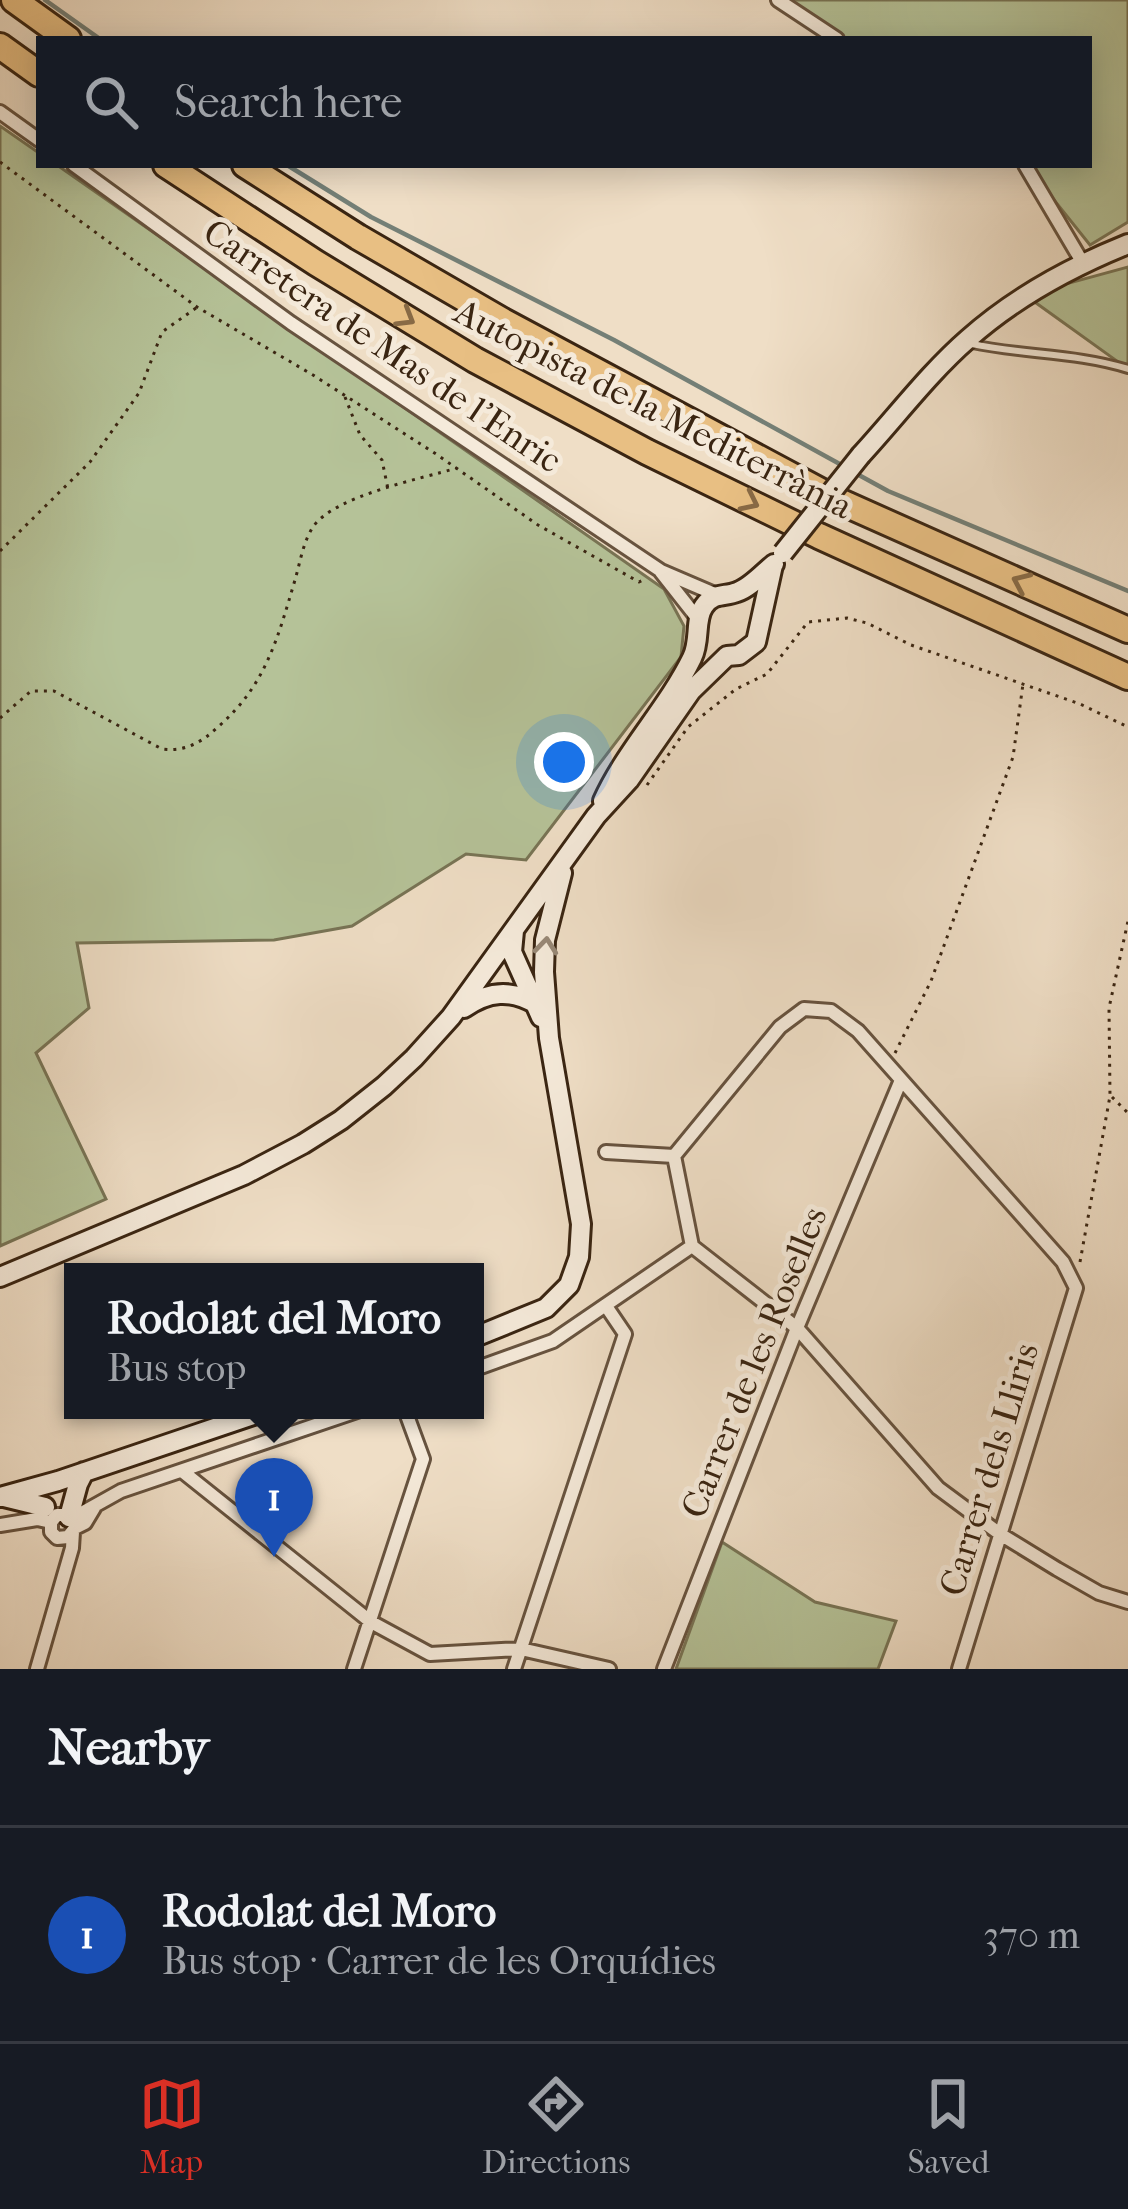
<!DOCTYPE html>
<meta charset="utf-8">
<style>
body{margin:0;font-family:"IM FELL French Canon",serif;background:#20242c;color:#f1f3f6}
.you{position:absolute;left:564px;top:762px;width:42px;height:42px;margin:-30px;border:9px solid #fff;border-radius:50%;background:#1a73e8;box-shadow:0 0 0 18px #1a73e833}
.badge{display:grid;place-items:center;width:78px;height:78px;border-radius:50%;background:#d93025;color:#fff;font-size:39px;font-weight:700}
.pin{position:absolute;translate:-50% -99px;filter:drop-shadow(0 3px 6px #0008)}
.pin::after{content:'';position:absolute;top:63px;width:42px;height:36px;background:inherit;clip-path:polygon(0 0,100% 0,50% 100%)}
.popup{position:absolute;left:64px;top:1263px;width:420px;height:156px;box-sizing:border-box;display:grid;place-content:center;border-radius:0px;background:#171b24;filter:drop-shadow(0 3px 9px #0005);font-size:39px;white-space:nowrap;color:#9ea1a6}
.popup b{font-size:45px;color:#f1f3f6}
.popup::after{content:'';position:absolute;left:50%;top:100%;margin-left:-24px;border:24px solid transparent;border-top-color:#171b24}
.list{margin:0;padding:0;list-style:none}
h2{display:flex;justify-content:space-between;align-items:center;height:156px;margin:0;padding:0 48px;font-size:51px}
h2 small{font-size:39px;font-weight:400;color:#9ea1a6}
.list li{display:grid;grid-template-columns:78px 1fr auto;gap:36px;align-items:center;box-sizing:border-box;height:216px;padding:0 48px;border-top:3px solid #363941}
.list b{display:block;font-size:45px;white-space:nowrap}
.list p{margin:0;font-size:39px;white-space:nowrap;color:#9ea1a6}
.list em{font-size:39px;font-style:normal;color:#9ea1a6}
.icon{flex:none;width:66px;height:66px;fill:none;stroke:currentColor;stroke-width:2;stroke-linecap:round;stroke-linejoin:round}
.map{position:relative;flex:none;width:1128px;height:1669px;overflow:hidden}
.search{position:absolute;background:#171b24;box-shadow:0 6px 30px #0003;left:36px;right:36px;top:36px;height:132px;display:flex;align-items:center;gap:30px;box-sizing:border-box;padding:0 42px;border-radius:0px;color:#9ea1a6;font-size:45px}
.sheet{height:372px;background:#171b24}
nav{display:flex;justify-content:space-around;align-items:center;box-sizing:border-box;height:168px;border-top:3px solid #363941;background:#171b24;font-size:33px;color:#9ea1a6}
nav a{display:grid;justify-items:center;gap:6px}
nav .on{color:#d93025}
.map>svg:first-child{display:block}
.green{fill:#b5c298;stroke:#787455;stroke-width:3}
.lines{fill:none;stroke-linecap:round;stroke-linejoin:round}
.stream{stroke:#747f76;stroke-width:4.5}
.lane-casing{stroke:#67533f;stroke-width:12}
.street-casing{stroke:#67533f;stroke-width:18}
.secondary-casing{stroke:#3a2512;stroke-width:24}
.highway-casing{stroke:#3a2512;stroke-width:30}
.path{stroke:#3a2512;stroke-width:3;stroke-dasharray:3 6;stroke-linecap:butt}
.lane{stroke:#f5eada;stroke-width:6}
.street{stroke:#f5eada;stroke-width:12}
.secondary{stroke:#f5eada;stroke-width:18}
.highway{stroke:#e8bf83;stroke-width:24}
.secondary-bridge-casing{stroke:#3a2512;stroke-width:24;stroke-linecap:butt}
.secondary-bridge{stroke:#f5eada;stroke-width:18}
.oneway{stroke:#886a45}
.oneway2{stroke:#988876}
.labels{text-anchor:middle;stroke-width:10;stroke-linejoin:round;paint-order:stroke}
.street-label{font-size:36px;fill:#3a2512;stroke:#f5eada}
</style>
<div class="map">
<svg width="1128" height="1669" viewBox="0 0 1128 1669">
<rect width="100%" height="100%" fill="#efdec6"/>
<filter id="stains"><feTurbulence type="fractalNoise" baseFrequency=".00167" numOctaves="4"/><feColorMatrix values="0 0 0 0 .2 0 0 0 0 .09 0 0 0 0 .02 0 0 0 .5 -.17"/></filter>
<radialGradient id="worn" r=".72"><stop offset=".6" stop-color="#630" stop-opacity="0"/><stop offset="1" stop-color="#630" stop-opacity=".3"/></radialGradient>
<path class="green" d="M 774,0 L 1128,0 L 1128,222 L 1090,245 L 1026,165 L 1089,165 L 1089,39 L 835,39 Z
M 0,126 L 39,153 L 39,165 L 57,165 L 664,589 L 684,626 L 681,657 L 526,860 L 466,854 L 352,926 L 274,940 L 77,943 L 89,1008 L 36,1053 L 106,1199 L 0,1246 Z
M 1128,267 L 1128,369 L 1025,295 Z
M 722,1542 L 815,1602 L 896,1621 L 878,1669 L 676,1669 Z"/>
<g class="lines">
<path class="stream" d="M 45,0 L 100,39
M 287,165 L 371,217 L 614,340 L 847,468
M 857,474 L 888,491 L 1128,591"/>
<g class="lane-casing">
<path id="lane" d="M 972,344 C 1024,355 1077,353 1128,369"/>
</g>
<g class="street-casing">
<path id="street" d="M 778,0 L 837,39
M 0,112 L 39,140
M 74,165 L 291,323 L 661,571 L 717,595
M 1025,165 L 1084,265
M 661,572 L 698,619
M 606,1152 L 674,1156
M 674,1156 L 780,1027 L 804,1009 L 831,1011 L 858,1031 L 1063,1262 L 1076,1288 L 959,1669
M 674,1156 L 692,1246 L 797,1328 L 938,1488 L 1000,1534 L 1057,1569 L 1099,1593 L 1128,1602
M 475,1369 L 553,1341 L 692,1246
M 182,1471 L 371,1622 L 430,1654 L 521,1649 L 609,1669
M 73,1521 L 78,1515 L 121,1491 L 360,1410
M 73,1521 L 65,1515 L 57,1515 L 51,1522 L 51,1532 L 57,1538 L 68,1537 L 75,1528 L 85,1523 L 94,1508
M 0,1525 L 37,1519 L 51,1522
M 37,1669 L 72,1548 L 73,1532
M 354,1669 L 423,1459 L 405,1410
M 514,1669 L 625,1334 L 606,1306
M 664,1669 L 797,1328 L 901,1080"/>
</g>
<g class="secondary-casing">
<path id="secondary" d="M 861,455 C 896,417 929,373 968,339 C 1014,298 1071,267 1128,244
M 603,801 C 626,750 667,709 692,658 C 701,640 694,620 704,606 C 714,592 725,597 737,592 C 750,588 764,572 774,564
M 514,931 L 512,952 L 541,1017
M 464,1008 C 488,991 511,989 536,1004
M 0,1277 L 244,1175 L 303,1144 L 341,1120 L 384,1086 L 414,1058 L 451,1017 L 596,816 L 629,780 L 691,691 L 727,656 L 739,655 L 756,642 L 773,565
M 475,1337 L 546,1308 L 569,1285 L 579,1257 L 581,1224 L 549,1038 L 544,972 L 545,940 L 562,873
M 0,1497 L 58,1481 L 268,1410
M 4,1497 L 45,1507
M 69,1517 L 78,1484 L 84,1472"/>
</g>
<g class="highway-casing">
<path id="highway" d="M 14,0 L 68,39
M 0,46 L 39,74
M 166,165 L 316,263 L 475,360 L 647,452 L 819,536 L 1128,677
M 245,165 L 358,237 L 503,321 L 841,502 L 1128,630"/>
</g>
<path class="path" d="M 0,162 L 197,307 L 313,375 L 436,454 L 538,525 L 639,582 L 645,579
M 345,397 L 360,435 L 382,460 L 388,489
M 0,551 L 90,462 L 139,393 L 162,332 L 196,308
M 0,718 L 31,691 L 54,691 L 162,749 C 186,752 202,742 219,726 C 266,685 278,637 295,580 C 300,563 303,542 313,527 C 334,496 420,479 457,468
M 647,785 L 688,727 L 736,689 L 767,674 L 808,622 L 847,618 L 867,623 L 911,645 L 1080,704 L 1128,727
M 895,1053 L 931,981 L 1013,757 L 1023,684
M 1112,1097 L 1128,1113
M 1080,1262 L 1110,1096 L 1109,1008 L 1128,921"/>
<use href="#lane" class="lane"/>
<use href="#street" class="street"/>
<use href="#secondary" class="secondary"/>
<use href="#highway" class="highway"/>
<g class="secondary-bridge-casing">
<path id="secondary-bridge" d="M 783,553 L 861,455"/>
</g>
<use href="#secondary-bridge" class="secondary-bridge"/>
</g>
<defs><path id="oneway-chevron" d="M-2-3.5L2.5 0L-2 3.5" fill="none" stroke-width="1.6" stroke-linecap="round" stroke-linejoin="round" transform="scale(3)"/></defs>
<g class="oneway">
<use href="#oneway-chevron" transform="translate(406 318) rotate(31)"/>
<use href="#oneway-chevron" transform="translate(750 502) rotate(26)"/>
<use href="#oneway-chevron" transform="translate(1021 582) rotate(-156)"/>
</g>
<use class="oneway2" href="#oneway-chevron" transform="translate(546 946) rotate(-84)"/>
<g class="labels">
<g class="street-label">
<text transform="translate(383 345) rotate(34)" y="13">Carretera de Mas de l'Enric</text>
<text transform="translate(654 408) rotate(27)" y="13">Autopista de la Mediterrània</text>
<text transform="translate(753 1362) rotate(-68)" y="13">Carrer de les Roselles</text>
<text transform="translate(988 1469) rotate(-73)" y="13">Carrer dels Lliris</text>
</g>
</g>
<rect width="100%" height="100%" filter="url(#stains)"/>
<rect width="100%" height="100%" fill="url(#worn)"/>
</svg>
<div class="you"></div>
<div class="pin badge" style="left:274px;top:1557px;background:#1a4fb4">1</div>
<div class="popup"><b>Rodolat del Moro</b>Bus stop</div>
<div class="search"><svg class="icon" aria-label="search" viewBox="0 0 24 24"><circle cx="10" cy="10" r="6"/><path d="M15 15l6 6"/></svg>Search here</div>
</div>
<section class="sheet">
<h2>Nearby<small></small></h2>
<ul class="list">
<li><span class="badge" style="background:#1a4fb4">1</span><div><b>Rodolat del Moro</b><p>Bus stop · Carrer de les Orquídies</p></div><em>370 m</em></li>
</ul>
</section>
<nav>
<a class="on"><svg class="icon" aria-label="map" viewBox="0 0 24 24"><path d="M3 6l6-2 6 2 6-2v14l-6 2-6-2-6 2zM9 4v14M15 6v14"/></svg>Map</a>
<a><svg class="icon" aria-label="directions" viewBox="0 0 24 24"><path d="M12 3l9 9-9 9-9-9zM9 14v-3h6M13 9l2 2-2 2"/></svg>Directions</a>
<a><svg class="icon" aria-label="saved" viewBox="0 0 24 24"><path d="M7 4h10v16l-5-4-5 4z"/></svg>Saved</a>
</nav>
